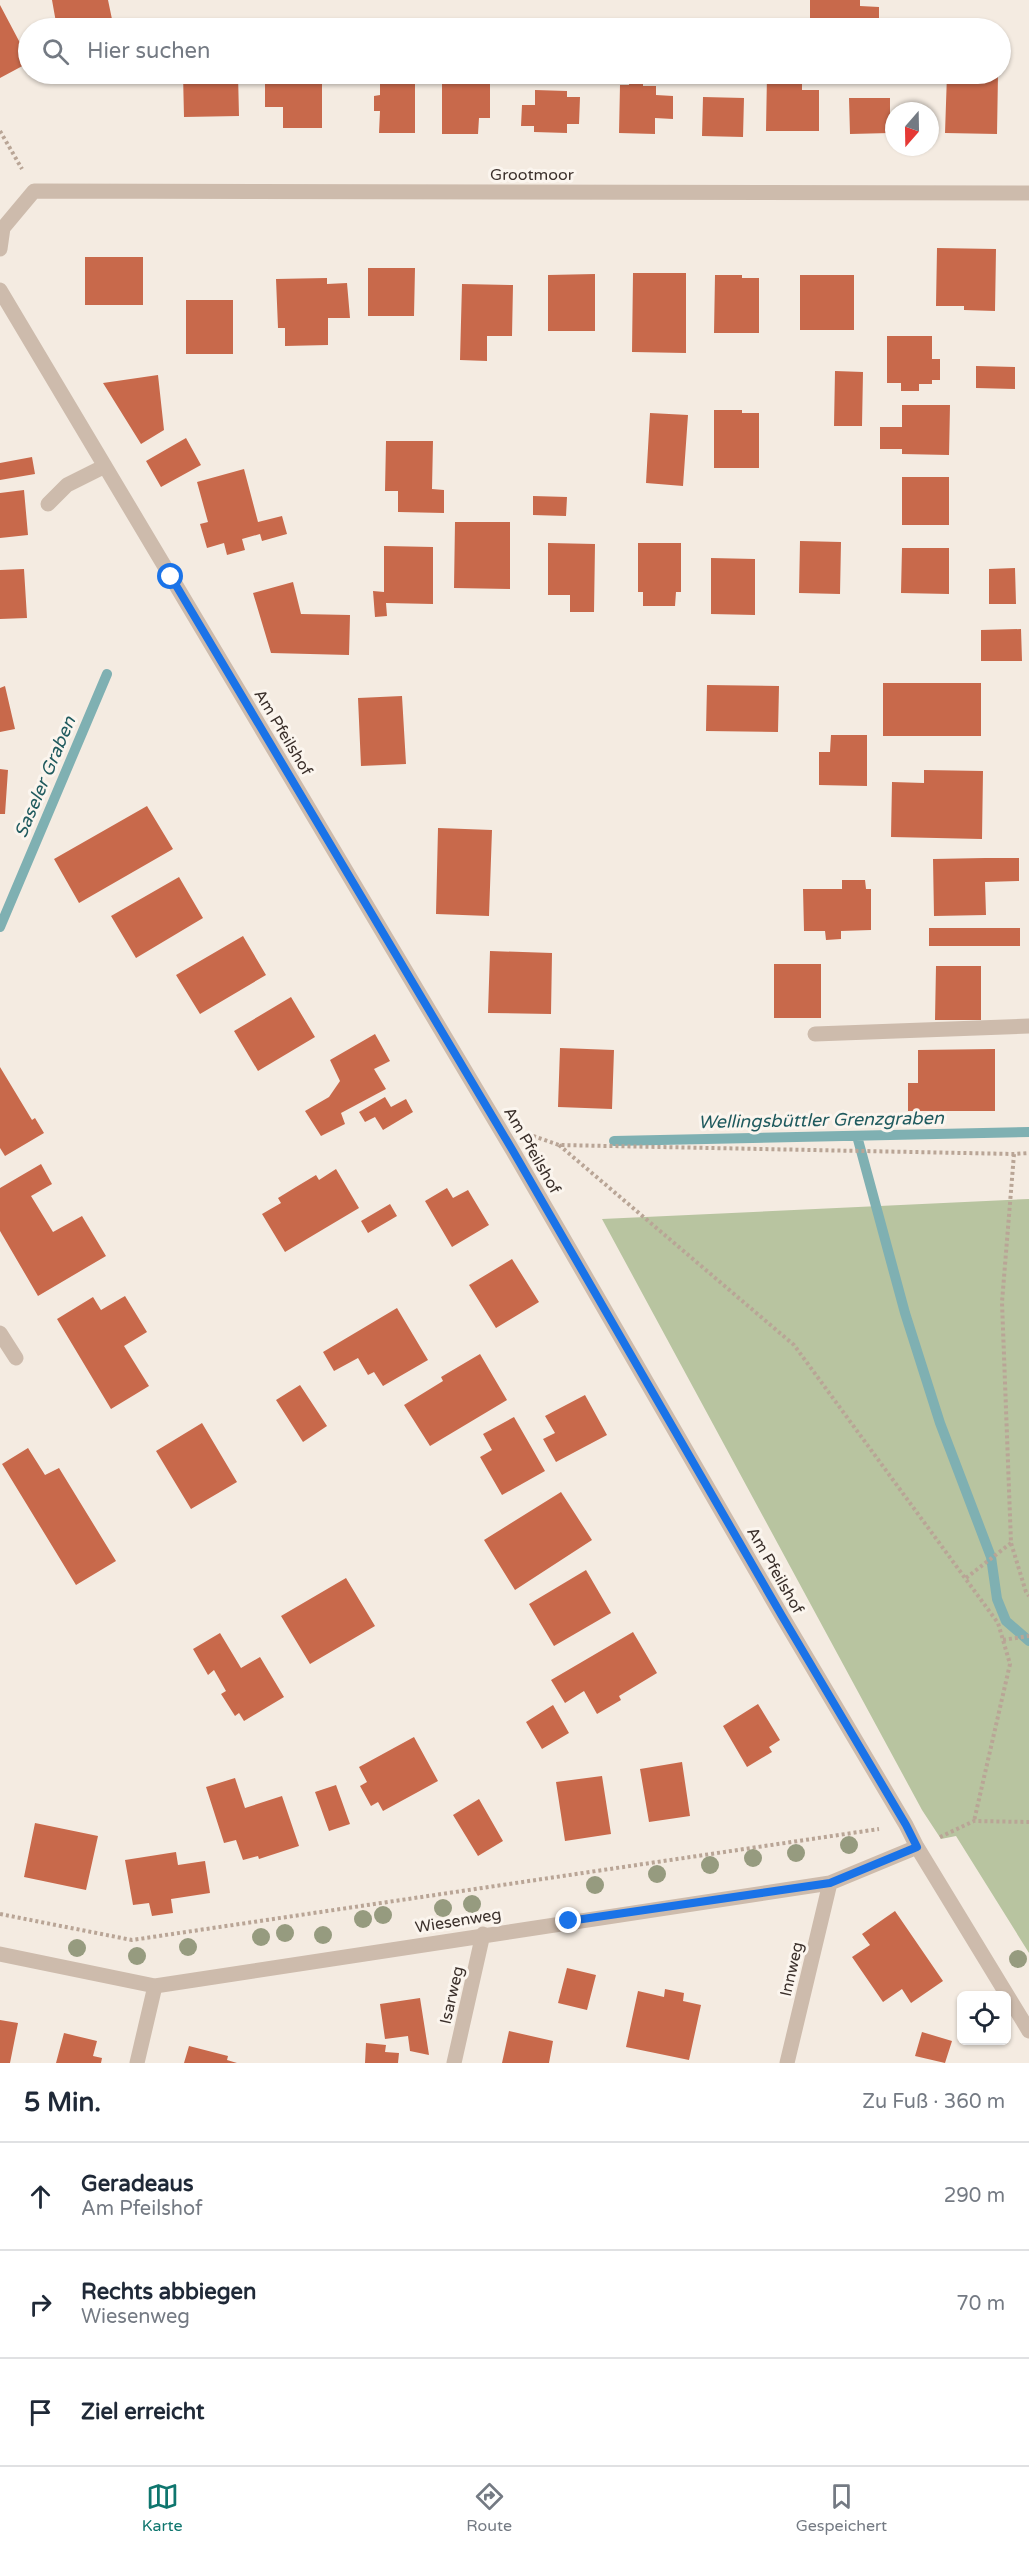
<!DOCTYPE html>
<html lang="de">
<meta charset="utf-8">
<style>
body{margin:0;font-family:"Varela Round",sans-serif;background:#f6f6f7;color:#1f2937}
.controls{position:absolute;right:18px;bottom:18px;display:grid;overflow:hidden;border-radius:9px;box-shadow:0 2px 4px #0004}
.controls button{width:54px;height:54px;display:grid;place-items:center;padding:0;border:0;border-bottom:2px solid #e0e1e3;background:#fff;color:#1f2937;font:30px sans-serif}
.compass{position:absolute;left:885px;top:102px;width:54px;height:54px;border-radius:50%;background:#fff;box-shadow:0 2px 4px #0004;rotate:200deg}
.stop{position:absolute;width:18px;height:18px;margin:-14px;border:4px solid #1a73e8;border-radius:50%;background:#fff}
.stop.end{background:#1a73e8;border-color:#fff;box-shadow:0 2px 6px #0008}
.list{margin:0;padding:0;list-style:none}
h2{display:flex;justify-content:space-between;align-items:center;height:78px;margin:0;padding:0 24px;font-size:26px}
h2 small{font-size:20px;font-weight:400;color:#747a83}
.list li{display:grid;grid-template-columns:39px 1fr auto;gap:18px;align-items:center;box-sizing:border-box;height:108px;padding:0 24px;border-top:2px solid #e0e1e3}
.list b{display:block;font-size:22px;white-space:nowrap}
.list p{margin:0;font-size:20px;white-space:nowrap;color:#747a83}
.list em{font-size:20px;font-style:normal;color:#747a83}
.icon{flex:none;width:33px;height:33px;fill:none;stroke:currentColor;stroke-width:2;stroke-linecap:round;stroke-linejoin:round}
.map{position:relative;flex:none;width:1029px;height:2063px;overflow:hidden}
.search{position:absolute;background:#fff;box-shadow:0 2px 4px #0004;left:18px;right:18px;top:18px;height:66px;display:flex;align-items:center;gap:15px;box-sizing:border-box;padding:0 21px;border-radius:33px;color:#747a83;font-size:22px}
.sheet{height:402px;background:#fff}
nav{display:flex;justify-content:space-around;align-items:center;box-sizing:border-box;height:84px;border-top:2px solid #e0e1e3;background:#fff;font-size:16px;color:#747a83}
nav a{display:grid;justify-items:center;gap:3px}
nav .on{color:#0f766e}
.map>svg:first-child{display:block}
.green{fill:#b8c4a0}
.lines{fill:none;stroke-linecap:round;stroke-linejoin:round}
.stream{stroke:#7fb0b2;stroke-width:10}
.building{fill:#c8694b}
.path{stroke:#b9a596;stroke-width:4;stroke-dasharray:3 3;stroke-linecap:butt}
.minor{stroke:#cdbbac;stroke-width:15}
.tree{fill:#969b7f}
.route{stroke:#1a73e8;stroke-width:8}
.labels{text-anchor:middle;stroke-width:6;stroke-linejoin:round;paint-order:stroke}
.street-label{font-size:16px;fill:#3b302b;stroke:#fbf5ee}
.water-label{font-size:18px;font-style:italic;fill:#1f5a5e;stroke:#fbf5ee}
</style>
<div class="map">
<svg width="1029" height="2063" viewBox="0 0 1029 2063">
<rect width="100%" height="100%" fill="#f4ebe1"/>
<path class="green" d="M 1029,1199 L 1029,1953 L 956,1836 L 941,1839 L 922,1810 L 602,1219 Z"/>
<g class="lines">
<path class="stream" d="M 0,927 L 107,674
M 857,1136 L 905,1313 L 940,1423 L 991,1557 L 997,1599 L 1006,1621 L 1029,1641
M 614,1141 L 1029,1132"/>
</g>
<path class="building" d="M 52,0 L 108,0 L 113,24 L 91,28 L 57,28 Z
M 810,0 L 860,0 L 860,6 L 879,7 L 879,28 L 810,26 Z
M 0,5 L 28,58 L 28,63 L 0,78 Z
M 684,21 L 703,22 L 703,28 L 684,28 Z
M 601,23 L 616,23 L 616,28 L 601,28 Z
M 183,74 L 238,74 L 239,116 L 184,117 Z
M 265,74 L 322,74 L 322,128 L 283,128 L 283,107 L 265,107 Z
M 380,74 L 415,74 L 415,133 L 379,133 L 380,111 L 374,111 L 374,96 L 380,95 Z
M 442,74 L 507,74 L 507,83 L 490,83 L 490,118 L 479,118 L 478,134 L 442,134 Z
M 767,74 L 802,74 L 802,90 L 819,90 L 819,131 L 766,131 Z
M 947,74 L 998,74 L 997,134 L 945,133 Z
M 630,76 L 643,76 L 643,86 L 656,86 L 656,95 L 673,96 L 673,119 L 655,118 L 655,134 L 619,133 L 620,85 L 629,85 Z
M 535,90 L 567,91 L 567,97 L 580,97 L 579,124 L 567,124 L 567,133 L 534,132 L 534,126 L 521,126 L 522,105 L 535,105 Z
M 703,97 L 744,98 L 743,137 L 702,136 Z
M 849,98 L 890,98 L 890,133 L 850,134 Z
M 937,248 L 996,249 L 995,311 L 964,310 L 964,306 L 936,306 Z
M 85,257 L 143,257 L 143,305 L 85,305 Z
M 368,268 L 415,268 L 414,316 L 368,316 Z
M 633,273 L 686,273 L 686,353 L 632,352 Z
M 595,274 L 595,331 L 548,331 L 548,275 Z
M 715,275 L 742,275 L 742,278 L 759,278 L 759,333 L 714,333 Z
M 800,275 L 854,275 L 854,330 L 800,330 Z
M 327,278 L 327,284 L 347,283 L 350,318 L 328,318 L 328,345 L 285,346 L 285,328 L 278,328 L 276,279 Z
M 462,284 L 513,285 L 512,336 L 487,336 L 487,361 L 460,360 Z
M 186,300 L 233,300 L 233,354 L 186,354 Z
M 887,336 L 932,336 L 932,359 L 940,359 L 940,380 L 932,380 L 932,384 L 919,384 L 919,391 L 901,391 L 901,383 L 887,383 Z
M 976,366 L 1015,367 L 1015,389 L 976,388 Z
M 835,371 L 863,372 L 862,426 L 834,426 Z
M 158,375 L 164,430 L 141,444 L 103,383 Z
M 902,405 L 950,405 L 949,455 L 902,454 L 902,449 L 880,449 L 880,427 L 902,427 Z
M 714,410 L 742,410 L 742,413 L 759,413 L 759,468 L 714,468 Z
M 650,413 L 688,415 L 683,486 L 646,483 Z
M 186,438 L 201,465 L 161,487 L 146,461 Z
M 386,441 L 433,441 L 432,489 L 444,490 L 444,513 L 398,512 L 398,491 L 385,491 Z
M 32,457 L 35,474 L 0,480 L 0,463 Z
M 244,469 L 258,522 L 282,516 L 287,534 L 262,541 L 260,534 L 242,539 L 245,550 L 227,555 L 224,543 L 207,548 L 200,524 L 208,522 L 197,482 Z
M 902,477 L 949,477 L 949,525 L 902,525 Z
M 24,490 L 28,535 L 0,538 L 0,493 Z
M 533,496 L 567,497 L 566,516 L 533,515 Z
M 455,522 L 510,522 L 510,589 L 454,588 Z
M 800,541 L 841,542 L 840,594 L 799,593 Z
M 548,543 L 595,544 L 594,612 L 570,612 L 570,595 L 548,595 Z
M 638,543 L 681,543 L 681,592 L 676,592 L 675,606 L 643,606 L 643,592 L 638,592 Z
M 384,546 L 433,547 L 433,604 L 386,603 L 387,616 L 375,617 L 373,591 L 384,592 Z
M 902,548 L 949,548 L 949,594 L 901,593 Z
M 711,558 L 755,559 L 755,615 L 711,614 Z
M 1015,568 L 1016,604 L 989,604 L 989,569 Z
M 24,569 L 27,618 L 0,619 L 0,570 Z
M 293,582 L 301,614 L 350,615 L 349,655 L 271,653 L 253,593 Z
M 1021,629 L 1022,661 L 981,661 L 981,630 Z
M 883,683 L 981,683 L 981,736 L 883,736 Z
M 707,685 L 779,686 L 778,732 L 706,731 Z
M 5,686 L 15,729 L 0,732 L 0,688 Z
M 402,696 L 406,764 L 361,766 L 358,698 Z
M 831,735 L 867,735 L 867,786 L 819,785 L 819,752 L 830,752 Z
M 0,769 L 8,770 L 5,814 L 0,814 Z
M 924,770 L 983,771 L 982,839 L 891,837 L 892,782 L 924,783 Z
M 147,806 L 173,849 L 79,903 L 54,859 Z
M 438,828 L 492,830 L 489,916 L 436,914 Z
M 985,858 L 1019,858 L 1019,881 L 985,882 L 986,915 L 934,916 L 933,859 Z
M 179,877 L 203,918 L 136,958 L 111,916 Z
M 842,880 L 865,880 L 866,889 L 871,889 L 871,930 L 841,931 L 841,939 L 826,940 L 825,931 L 804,931 L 803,889 L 842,889 Z
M 929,928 L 1020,928 L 1020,946 L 929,946 Z
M 243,936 L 266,975 L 200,1014 L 176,975 Z
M 490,951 L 552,953 L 551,1014 L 488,1013 Z
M 774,964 L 821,964 L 821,1018 L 774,1018 Z
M 936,966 L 981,966 L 981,1020 L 935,1020 Z
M 291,997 L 315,1037 L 258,1071 L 234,1031 Z
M 375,1034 L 390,1061 L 374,1069 L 386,1089 L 341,1113 L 345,1124 L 321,1136 L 305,1111 L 329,1097 L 340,1081 L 330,1060 Z
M 560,1048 L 614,1050 L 612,1109 L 558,1107 Z
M 995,1049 L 995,1111 L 908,1111 L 908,1083 L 918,1083 L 918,1050 Z
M 0,1067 L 32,1120 L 35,1118 L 44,1133 L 5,1156 L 0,1148 Z
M 385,1097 L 391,1107 L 406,1099 L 413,1112 L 383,1130 L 375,1117 L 365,1122 L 359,1112 Z
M 41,1164 L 52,1184 L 31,1196 L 53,1232 L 82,1216 L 106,1256 L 38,1296 L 0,1231 L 0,1188 Z
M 336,1169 L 359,1208 L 285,1252 L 262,1214 L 281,1203 L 278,1198 L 296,1187 L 316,1175 L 319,1180 Z
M 447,1188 L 453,1198 L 468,1190 L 489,1225 L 452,1247 L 425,1201 Z
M 390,1204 L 397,1216 L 368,1233 L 361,1221 Z
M 512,1259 L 539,1302 L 496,1328 L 469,1285 Z
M 125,1296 L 147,1332 L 124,1346 L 149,1386 L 111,1409 L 57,1319 L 93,1297 L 101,1310 Z
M 397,1308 L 428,1360 L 383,1386 L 374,1372 L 368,1375 L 358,1358 L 334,1371 L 323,1352 Z
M 480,1354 L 507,1400 L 430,1446 L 404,1405 L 443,1381 L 441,1377 Z
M 300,1385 L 327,1426 L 303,1442 L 276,1400 Z
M 585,1395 L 607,1435 L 556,1462 L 543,1439 L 555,1433 L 545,1416 Z
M 514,1417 L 545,1471 L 502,1495 L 480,1457 L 492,1450 L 483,1434 Z
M 202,1423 L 237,1482 L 191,1509 L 156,1451 Z
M 28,1448 L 45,1475 L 59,1468 L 116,1561 L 76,1585 L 2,1464 Z
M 561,1492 L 592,1540 L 515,1590 L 484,1540 Z
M 586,1570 L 611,1613 L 554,1646 L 529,1604 Z
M 346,1578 L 375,1626 L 310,1664 L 281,1616 Z
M 633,1632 L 657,1673 L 619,1696 L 621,1700 L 597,1714 L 584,1691 L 565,1703 L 551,1680 Z
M 220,1633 L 241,1668 L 260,1657 L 284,1697 L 244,1721 L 239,1713 L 235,1716 L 221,1694 L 226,1691 L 214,1670 L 208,1675 L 193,1649 Z
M 758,1704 L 780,1740 L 769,1747 L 772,1752 L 747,1767 L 723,1726 Z
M 553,1705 L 569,1733 L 542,1749 L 526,1722 Z
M 414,1737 L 438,1781 L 383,1811 L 378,1802 L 371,1806 L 360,1786 L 367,1782 L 359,1767 Z
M 682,1762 L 690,1816 L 649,1822 L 640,1769 Z
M 602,1776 L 611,1834 L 565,1841 L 556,1782 Z
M 235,1778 L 245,1808 L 282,1796 L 299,1846 L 259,1859 L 258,1856 L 243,1860 L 236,1840 L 224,1843 L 206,1787 Z
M 336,1785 L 350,1824 L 329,1831 L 315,1792 Z
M 479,1799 L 503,1841 L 478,1856 L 453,1815 Z
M 35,1823 L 98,1836 L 86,1890 L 24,1877 Z
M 176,1852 L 178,1865 L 205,1861 L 210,1893 L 171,1899 L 173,1913 L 152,1916 L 149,1903 L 133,1905 L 125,1860 Z
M 895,1911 L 943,1981 L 911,2003 L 902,1989 L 883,2002 L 852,1957 L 870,1945 L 862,1934 Z
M 567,1968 L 596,1975 L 587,2010 L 558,2003 Z
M 665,1989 L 684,1993 L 683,2001 L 701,2005 L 689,2060 L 626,2047 L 638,1991 L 664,1997 Z
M 420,1998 L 429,2055 L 410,2051 L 408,2036 L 385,2039 L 380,2004 Z
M 0,2020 L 18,2023 L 10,2063 L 0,2063 Z
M 509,2031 L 553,2041 L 549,2063 L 502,2063 Z
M 922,2032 L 952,2041 L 945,2063 L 915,2056 Z
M 64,2033 L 97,2041 L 93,2056 L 102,2058 L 101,2063 L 56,2063 Z
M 366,2043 L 386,2045 L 385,2052 L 399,2053 L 398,2063 L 365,2063 Z
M 189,2046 L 228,2056 L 227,2060 L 237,2063 L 184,2063 Z"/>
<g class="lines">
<path class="path" d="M 0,131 L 22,169
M 533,1136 L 559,1145 L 1014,1154 L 1029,1153
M 559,1145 L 794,1345 L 998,1623 L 1010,1664 L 974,1821
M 1014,1154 L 1002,1302 L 1011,1543 L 1026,1592 L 1029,1596
M 966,1578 L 1011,1543
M 1003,1640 L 1029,1636
M 940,1837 L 974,1821 L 1029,1822
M 0,1914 L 132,1940 L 879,1829"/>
<path class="minor" d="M 0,249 L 3,228 L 34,191 L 1029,193
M 0,290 L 513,1151 L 782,1616 L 906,1825 L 917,1847 L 1029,2031
M 48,504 L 67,485 L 105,466
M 815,1034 L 1029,1026
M 0,1333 L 16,1358
M 0,1954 L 155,1986 L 830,1883 L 917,1847
M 137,2063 L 155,1986
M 454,2063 L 483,1934
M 787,2063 L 830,1883"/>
</g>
<g class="tree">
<circle cx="849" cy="1845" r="9"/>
<circle cx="796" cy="1853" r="9"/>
<circle cx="753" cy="1858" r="9"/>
<circle cx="710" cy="1865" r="9"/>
<circle cx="657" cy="1874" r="9"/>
<circle cx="595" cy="1885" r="9"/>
<circle cx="472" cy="1904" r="9"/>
<circle cx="443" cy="1908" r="9"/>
<circle cx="383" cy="1915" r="9"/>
<circle cx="363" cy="1919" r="9"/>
<circle cx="285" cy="1933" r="9"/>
<circle cx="323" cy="1935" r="9"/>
<circle cx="261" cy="1937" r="9"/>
<circle cx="188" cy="1947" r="9"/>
<circle cx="77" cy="1948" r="9"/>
<circle cx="137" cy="1956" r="9"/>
<circle cx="1018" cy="1959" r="9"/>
</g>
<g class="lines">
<path class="route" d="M 171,577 L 513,1151 L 782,1616 L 906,1825 L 917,1847 L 830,1883 L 569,1921"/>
</g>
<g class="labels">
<g class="street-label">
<text x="532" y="180">Grootmoor</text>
<text transform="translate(284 732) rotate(59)" y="6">Am Pfeilshof</text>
<text transform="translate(533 1150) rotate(60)" y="6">Am Pfeilshof</text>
<text transform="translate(776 1570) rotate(60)" y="6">Am Pfeilshof</text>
<text transform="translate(458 1920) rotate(-9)" y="6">Wiesenweg</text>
<text transform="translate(791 1969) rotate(-77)" y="6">Innweg</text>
<text transform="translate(451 1995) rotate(-77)" y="6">Isarweg</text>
</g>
<g class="water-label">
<text transform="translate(45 777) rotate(-67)" y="6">Saseler Graben</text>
<text transform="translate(821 1120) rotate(-1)" y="6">Wellingsbüttler Grenzgraben</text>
</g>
</g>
</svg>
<div class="controls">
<button><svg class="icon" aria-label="locate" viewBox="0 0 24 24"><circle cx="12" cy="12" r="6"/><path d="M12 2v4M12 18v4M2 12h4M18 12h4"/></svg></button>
</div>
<svg class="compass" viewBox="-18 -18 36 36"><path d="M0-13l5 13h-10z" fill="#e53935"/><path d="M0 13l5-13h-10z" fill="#747a83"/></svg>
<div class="stop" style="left:171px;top:577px"></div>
<div class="stop end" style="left:569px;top:1921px"></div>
<div class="search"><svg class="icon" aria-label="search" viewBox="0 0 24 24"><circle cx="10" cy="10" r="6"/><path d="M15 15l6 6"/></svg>Hier suchen</div>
</div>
<section class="sheet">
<h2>5 Min.<small>Zu Fuß · 360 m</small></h2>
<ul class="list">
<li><svg class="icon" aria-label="ahead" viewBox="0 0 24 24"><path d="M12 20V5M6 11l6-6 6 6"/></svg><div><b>Geradeaus</b><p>Am Pfeilshof</p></div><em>290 m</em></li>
<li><svg class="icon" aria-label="right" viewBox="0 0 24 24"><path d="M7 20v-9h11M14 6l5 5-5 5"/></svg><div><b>Rechts abbiegen</b><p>Wiesenweg</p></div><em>70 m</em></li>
<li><svg class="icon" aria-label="arrive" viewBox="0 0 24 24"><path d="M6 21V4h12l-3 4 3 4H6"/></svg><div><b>Ziel erreicht</b></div></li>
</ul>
</section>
<nav>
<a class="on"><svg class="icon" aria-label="map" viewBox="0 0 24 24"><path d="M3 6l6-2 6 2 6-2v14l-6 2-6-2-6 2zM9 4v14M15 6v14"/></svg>Karte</a>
<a><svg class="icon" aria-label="directions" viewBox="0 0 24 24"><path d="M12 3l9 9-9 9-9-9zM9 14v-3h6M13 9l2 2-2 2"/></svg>Route</a>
<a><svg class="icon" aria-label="saved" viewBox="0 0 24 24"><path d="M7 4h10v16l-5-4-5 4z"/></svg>Gespeichert</a>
</nav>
